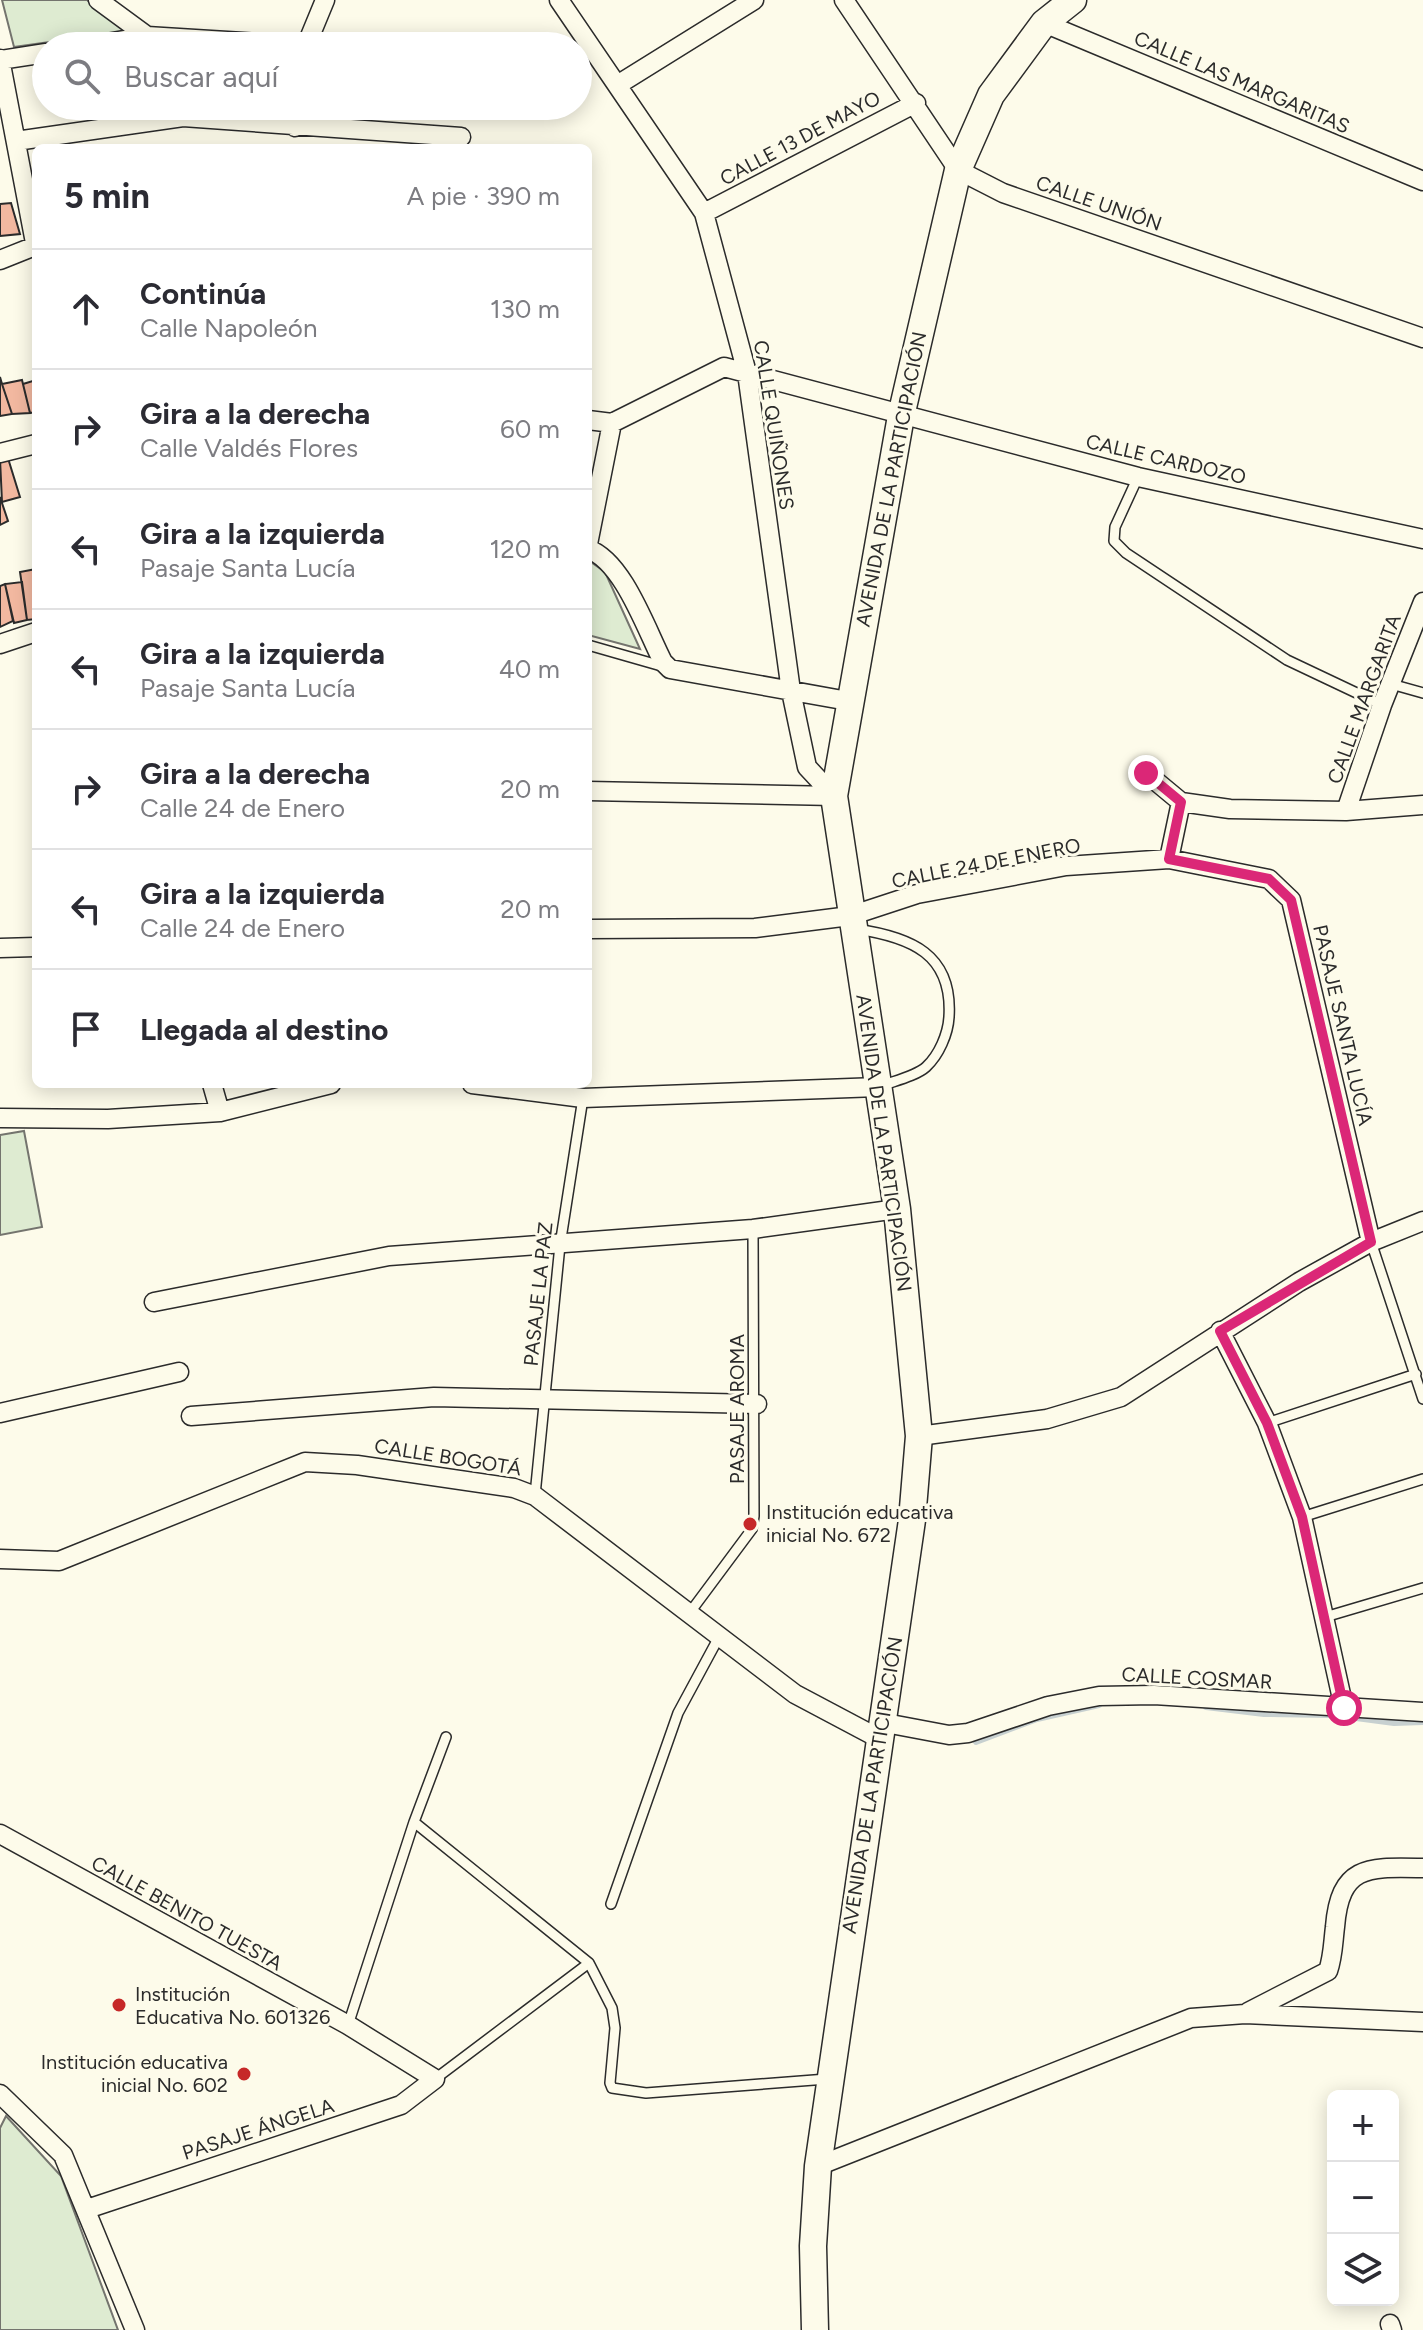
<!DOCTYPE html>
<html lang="es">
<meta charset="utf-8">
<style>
body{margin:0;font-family:Figtree,sans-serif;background:#f7f7f7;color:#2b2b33}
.controls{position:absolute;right:24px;bottom:24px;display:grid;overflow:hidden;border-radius:12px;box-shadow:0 4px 20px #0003}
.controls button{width:72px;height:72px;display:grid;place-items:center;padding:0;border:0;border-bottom:2px solid #e1e1e2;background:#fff;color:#2b2b33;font:40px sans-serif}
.stop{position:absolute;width:24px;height:24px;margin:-18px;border:6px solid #db2777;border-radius:50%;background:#fff}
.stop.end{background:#db2777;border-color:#fff;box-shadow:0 2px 8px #0008}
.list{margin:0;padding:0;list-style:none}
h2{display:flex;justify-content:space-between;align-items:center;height:104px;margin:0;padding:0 32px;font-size:34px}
h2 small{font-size:26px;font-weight:400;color:#7c7c81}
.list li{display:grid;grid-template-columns:52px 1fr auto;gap:24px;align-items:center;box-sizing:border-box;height:120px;padding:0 32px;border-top:2px solid #e1e1e2}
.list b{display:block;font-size:30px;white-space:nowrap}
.list p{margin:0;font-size:26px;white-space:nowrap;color:#7c7c81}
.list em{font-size:26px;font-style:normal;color:#7c7c81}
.icon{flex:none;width:44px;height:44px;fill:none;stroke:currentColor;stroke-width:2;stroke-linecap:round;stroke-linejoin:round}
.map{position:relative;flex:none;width:1423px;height:2330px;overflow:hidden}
.search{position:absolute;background:#fff;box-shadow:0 4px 20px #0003;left:32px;top:32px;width:560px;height:88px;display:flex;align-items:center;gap:20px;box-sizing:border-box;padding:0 28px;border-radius:44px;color:#7c7c81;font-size:30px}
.panel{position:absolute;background:#fff;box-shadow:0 4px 20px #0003;left:32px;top:144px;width:560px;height:944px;border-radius:12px}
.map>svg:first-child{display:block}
.green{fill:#deebd1;stroke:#74746e;stroke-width:2}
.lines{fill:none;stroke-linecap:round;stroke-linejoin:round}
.stream{stroke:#c7d0d0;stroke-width:6}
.building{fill:#f2b8a0;stroke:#2b2b2b;stroke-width:2}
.service-casing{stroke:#2b2b2b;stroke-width:12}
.minor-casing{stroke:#2b2b2b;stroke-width:21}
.secondary-casing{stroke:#2b2b2b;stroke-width:29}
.service{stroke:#fdfbea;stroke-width:9}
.minor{stroke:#fdfbea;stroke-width:18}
.secondary{stroke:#fdfbea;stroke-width:26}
.route{stroke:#db2777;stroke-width:10}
.poi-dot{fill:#c62828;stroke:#fdfbea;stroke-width:3}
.labels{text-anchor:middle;stroke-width:6;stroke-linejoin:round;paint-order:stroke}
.street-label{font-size:20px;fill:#2b2b2b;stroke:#fdfbea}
.poi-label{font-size:20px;fill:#2b2b2b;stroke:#fdfbea;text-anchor:start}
</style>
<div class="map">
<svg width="1423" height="2330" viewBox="0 0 1423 2330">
<rect width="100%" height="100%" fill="#fdfbea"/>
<path class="green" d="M 2,0 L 87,0 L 128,31 L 14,47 Z
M 588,560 L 605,572 L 640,649 L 588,635 Z
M 24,1131 L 42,1227 L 0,1235 L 0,1135 Z
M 6,2116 L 61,2176 L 118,2330 L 0,2330 L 0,2128 Z"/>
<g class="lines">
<path class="stream" d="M 1206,1707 L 1264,1714 L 1330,1715
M 1341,1716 L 1394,1723 L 1423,1722
M 976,1742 L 1037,1719 L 1099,1705"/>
</g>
<path class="building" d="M 11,203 L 20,234 L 0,236 L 0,204 Z
M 0,377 L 2,384 L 12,414 L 0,416 Z
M 22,380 L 30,413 L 12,414 L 2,384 Z
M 36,380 L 36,412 L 30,413 L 23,384 Z
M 7,455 L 20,497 L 2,502 L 0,459 Z
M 0,497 L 8,521 L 0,525 Z
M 36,569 L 36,619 L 27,620 L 20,572 Z
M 22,582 L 27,620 L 14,623 L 5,584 Z
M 5,584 L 13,621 L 0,627 L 0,586 Z"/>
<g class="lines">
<g class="service-casing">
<path id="service" d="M 1138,477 L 1115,527 L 1114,541 L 1126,553 L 1287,660 L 1382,705
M 588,645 L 665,667
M 1391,684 L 1423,693
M 856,929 C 911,937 953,954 949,1017 C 948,1034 939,1055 926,1067 C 916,1076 894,1081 881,1086
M 1371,1242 L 1423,1399
M 1267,1423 L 1416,1374
M 535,1495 L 560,1245 L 583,1098
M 1302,1517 L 1423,1479
M 688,1615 L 752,1529 L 754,1516 L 753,1229
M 1325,1617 L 1423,1588
M 414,1822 L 589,1963 L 612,2008 L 615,2028 L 610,2083 L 612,2088 L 646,2093 L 827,2079
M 611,1904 L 678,1713 L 719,1637
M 348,2025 L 414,1822 L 446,1737
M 435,2079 L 589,1963"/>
</g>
<g class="minor-casing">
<path id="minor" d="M 98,0 L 147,36 L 306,46
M 559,0 L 704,213 L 747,373 L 791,691 L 807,767 L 834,796
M 844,0 L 958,170 L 1003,193 L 1423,338
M 1044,23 L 1423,181
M 89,46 L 147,36
M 306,46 L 325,0
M 0,59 L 36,248
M 0,60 L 46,53
M 619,84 L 754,0
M 295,127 L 298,106
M 16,141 L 183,117 L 461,137
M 704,213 L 916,103
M 0,260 L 35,246
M 588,420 L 612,423 L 724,367 L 1138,477 L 1423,539
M 0,453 L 36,444
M 588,544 L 612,423
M 588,549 C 623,561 646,629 663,662 L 670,669 L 848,701
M 0,644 L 36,632
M 1146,773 L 1181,802 L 1230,809 L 1346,811 L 1423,805
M 588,791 L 834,796
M 1346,811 L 1382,705 L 1423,602
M 1169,859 L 1269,879 L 1291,900 L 1371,1242
M 588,929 L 755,928 L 850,916 L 917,894 L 1066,866 L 1169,859 L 1181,802
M 0,948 L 36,947
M 212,1084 L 220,1112
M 472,1084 L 583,1098 L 878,1087
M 0,1118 L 108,1119 L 220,1112 L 331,1084
M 154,1302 L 389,1256 L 753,1229 L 897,1209
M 1220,1331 L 1267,1423 L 1302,1517 L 1344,1708
M 0,1413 L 179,1372
M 191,1416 L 434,1397 L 757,1404
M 919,1436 L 1047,1419 L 1121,1397 L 1299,1282 L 1371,1242 L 1423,1221
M 0,1559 L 59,1561 L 305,1462 L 357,1465 L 514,1488 L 535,1496 L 795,1694 L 878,1738
M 880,1722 L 949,1735 L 968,1733 L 1048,1706 L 1099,1696 L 1154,1695 L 1423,1712
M 0,1834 L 348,2025 L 435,2079 L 401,2105 L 87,2209
M 1248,2012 L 1328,1971 C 1333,1957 1333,1943 1335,1927 C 1340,1864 1369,1867 1423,1868
M 0,2094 L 63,2155 L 135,2330
M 818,2166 L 1191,2018 L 1245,2014 L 1423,2022
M 1390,2324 L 1392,2330"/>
</g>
<g class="secondary-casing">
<path id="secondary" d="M 815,2330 L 813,2246 L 818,2166 L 912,1520 L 919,1436 L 897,1209 L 834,796 L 901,416 L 958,170 L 991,95 L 1044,23 L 1073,0"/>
</g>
<use href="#service" class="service"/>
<use href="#minor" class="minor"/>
<use href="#secondary" class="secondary"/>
</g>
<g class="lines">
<path class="route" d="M 1146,773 L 1181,802 L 1169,859 L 1269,879 L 1291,900 L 1371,1242 L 1220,1331 L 1267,1423 L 1302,1517 L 1344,1708"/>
</g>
<g class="poi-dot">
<circle cx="750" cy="1524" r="8"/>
<circle cx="119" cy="2005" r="8"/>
<circle cx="244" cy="2074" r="8"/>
</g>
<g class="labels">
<g class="street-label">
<text transform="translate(1242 82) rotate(23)" y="7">CALLE LAS MARGARITAS</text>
<text transform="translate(800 138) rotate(-28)" y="7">CALLE 13 DE MAYO</text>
<text transform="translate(1099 203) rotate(19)" y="7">CALLE UNIÓN</text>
<text transform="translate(774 425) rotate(81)" y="7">CALLE QUIÑONES</text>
<text transform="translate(1166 459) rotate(13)" y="7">CALLE CARDOZO</text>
<text transform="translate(891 479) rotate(-79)" y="7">AVENIDA DE LA PARTICIPACIÓN</text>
<text transform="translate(1364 699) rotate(-70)" y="7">CALLE MARGARITA</text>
<text transform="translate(986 863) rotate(-11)" y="7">CALLE 24 DE ENERO</text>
<text transform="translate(1343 1025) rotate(77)" y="7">PASAJE SANTA LUCÍA</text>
<text transform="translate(884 1143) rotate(82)" y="7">AVENIDA DE LA PARTICIPACIÓN</text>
<text transform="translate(538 1294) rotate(-84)" y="7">PASAJE LA PAZ</text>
<text transform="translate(737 1409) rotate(-90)" y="7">PASAJE AROMA</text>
<text transform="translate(448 1457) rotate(9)" y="7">CALLE BOGOTÁ</text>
<text transform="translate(1197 1678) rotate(3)" y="7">CALLE COSMAR</text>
<text transform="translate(872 1785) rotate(-81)" y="7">AVENIDA DE LA PARTICIPACIÓN</text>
<text transform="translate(187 1913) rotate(29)" y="7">CALLE BENITO TUESTA</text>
<text transform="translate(258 2129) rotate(-18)" y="7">PASAJE ÁNGELA</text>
</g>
<g class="poi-label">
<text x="766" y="1519">Institución educativa<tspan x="766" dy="23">inicial No. 672</tspan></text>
<text x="135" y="2001">Institución<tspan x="135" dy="23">Educativa No. 601326</tspan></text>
<text x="228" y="2069" text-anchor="end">Institución educativa<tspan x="228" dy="23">inicial No. 602</tspan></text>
</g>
</g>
</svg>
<div class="controls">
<button>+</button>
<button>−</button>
<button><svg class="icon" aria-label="layers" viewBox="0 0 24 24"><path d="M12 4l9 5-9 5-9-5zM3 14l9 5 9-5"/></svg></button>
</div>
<div class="stop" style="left:1344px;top:1708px"></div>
<div class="stop end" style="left:1146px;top:773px"></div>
<div class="search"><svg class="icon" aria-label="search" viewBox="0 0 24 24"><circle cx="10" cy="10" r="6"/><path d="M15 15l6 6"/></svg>Buscar aquí</div>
<section class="panel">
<h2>5 min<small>A pie · 390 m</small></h2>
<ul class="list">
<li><svg class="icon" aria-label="ahead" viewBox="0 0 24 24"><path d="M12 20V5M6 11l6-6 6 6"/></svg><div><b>Continúa</b><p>Calle Napoleón</p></div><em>130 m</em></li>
<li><svg class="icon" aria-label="right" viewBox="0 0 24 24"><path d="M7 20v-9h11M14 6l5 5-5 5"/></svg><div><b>Gira a la derecha</b><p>Calle Valdés Flores</p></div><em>60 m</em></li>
<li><svg class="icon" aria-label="left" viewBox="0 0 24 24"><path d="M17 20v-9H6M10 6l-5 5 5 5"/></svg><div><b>Gira a la izquierda</b><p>Pasaje Santa Lucía</p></div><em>120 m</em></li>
<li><svg class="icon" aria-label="left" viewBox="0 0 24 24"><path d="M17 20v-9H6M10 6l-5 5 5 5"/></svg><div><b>Gira a la izquierda</b><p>Pasaje Santa Lucía</p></div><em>40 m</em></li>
<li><svg class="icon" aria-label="right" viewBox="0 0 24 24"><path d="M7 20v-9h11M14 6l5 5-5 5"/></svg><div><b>Gira a la derecha</b><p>Calle 24 de Enero</p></div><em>20 m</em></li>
<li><svg class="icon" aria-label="left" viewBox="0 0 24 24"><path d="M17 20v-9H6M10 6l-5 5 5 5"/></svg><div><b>Gira a la izquierda</b><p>Calle 24 de Enero</p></div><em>20 m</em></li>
<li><svg class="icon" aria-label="arrive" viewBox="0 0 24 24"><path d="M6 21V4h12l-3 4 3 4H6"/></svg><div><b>Llegada al destino</b></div></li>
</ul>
</section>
</div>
